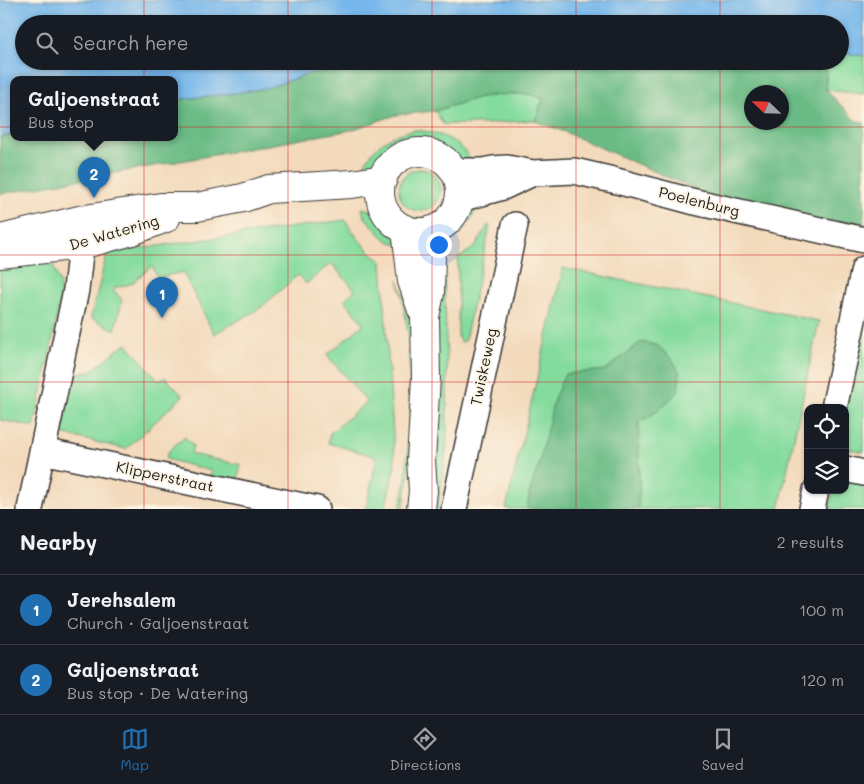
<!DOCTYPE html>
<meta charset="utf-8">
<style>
body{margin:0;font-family:Mali,sans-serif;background:#242831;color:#f1f3f6}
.controls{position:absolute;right:15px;bottom:15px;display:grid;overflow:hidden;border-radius:10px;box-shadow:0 1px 4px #0004}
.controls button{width:45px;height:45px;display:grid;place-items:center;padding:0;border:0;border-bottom:1px solid #363941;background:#171b24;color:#f1f3f6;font:25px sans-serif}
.compass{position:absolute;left:744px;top:85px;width:45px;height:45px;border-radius:50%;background:#171b24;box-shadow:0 1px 4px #0004;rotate:293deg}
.you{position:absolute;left:438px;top:244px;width:18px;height:18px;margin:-12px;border:4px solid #fff;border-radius:50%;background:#1a73e8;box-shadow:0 0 0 8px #1a73e833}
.badge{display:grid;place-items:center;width:32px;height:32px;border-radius:50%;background:#1f6fb2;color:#fff;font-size:16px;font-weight:700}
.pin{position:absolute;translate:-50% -41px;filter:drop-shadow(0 1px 2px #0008)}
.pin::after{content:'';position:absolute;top:26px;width:18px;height:15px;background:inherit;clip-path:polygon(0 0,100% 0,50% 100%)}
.popup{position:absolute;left:10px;top:76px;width:168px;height:65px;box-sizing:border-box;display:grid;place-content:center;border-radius:10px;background:#171b24;filter:drop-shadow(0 1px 4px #0005);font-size:16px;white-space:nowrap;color:#9ea1a6}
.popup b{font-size:19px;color:#f1f3f6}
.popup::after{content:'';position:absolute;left:50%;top:100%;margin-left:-10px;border:10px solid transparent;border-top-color:#171b24}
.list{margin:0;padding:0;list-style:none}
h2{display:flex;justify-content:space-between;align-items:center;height:65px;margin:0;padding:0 20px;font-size:21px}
h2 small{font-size:16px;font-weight:400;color:#9ea1a6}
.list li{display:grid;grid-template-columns:32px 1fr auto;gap:15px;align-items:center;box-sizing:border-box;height:70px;padding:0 20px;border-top:1px solid #363941}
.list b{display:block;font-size:19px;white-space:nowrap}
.list p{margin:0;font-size:16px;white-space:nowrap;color:#9ea1a6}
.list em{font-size:16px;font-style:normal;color:#9ea1a6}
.icon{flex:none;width:28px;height:28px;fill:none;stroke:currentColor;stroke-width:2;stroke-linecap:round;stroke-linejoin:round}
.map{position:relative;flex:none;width:864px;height:509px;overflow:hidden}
.search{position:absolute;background:#171b24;box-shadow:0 1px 4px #0004;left:15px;right:15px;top:15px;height:55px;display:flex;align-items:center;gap:12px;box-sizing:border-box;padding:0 18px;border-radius:28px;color:#9ea1a6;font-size:19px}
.sheet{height:205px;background:#171b24}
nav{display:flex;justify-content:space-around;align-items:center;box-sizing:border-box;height:70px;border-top:1px solid #363941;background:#171b24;font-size:14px;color:#9ea1a6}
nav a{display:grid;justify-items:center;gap:2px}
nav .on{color:#1f6fb2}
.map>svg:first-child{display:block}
.green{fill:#84db9e;stroke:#507c5d}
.forest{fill:#6bbb85;stroke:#446c50;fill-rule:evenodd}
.water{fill:#77b7eb;stroke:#4a6a84}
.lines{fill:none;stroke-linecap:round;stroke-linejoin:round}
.minor-casing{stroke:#3c3834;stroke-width:28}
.major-casing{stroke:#3c3834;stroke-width:30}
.minor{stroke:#fff;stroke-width:25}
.major{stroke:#fff;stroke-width:28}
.grid{fill:none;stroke:#d62828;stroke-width:1;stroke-opacity:0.55}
.labels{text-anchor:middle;stroke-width:4;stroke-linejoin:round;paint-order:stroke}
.street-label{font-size:15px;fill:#1c1c1c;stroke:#fcf5e5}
</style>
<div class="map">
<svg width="864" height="509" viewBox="0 0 864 509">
<rect width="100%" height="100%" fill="#fcf5e5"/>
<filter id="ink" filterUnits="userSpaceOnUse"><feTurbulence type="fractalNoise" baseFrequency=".02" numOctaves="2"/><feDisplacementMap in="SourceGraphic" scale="10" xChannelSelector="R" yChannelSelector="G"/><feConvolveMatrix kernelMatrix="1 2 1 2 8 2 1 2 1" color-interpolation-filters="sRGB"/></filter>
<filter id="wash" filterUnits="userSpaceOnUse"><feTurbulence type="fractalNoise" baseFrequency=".0096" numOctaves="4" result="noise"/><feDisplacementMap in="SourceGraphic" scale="20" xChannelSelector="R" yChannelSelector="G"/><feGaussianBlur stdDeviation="1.12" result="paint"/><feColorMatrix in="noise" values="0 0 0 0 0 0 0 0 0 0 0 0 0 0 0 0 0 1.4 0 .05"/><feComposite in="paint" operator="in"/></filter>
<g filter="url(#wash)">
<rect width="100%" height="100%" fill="#f3dabc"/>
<path class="green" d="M 840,52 L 864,56 L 864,94 L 826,90 L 826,61 L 840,61 Z
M 509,94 L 529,94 L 543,99 L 535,121 L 532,120 L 486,124 L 443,124 L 435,111 L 480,97 Z
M 415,130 C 440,133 459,139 472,161 L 463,167 L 452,156 L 442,149 L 430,145 L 415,143 L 401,146 L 390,152 L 381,160 L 376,168 L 360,174 C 371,147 386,135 415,130 Z
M399 190a21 21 0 1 1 42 0a21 21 0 1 1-42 0Z
M 479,203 C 470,225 461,237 440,248 L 445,231 L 459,216 L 465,205 Z
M 362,208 L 374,211 L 388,226 L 394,231 L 398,245 L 386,240 L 379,233 L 364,216 Z
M 345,220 C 357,238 364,248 382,261 L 395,466 L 385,509 L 366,509 L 377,457 L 328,443 L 330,433 L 367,402 L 327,355 L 364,324 L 344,300 L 355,290 L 331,263 L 306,284 L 298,275 L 259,309 L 214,334 L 183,272 L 158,278 L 152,266 L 131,284 L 112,288 L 122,300 L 115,330 L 91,318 L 107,253 Z
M 488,225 L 490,226 L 465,340 L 463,342 L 460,341 L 458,338 L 458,258 L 475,247 Z
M 31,261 L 44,262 L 53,265 L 60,283 L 60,299 L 50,353 L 34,427 L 0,420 L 0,268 Z
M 563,268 L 819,321 L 779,509 L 506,509 Z
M 444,275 L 447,364 L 447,445 L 438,509 L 426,509 L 434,313 Z
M 398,280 L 412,317 L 415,346 L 413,454 L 403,509 L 400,509 L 406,479 L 410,416 L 409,340 L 402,296 Z
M 864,310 L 864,452 L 845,448 L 845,408 Z
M 126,343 L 159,381 L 165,377 L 183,396 L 126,449 L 57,433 L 71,373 L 90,372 Z
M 185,437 L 193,446 L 191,454 L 241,465 L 236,487 L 209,482 L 211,471 L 166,459 C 166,450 178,443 185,437 Z
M 845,478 L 864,482 L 864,509 L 829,509 L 833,490 L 845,490 Z"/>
<path class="forest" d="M 390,61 L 826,61 L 826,90 L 856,121 L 864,122 L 864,243 L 735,207 L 565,132 L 535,121 L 543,99 L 529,94 L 509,94 L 480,97 L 435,111 L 396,115 L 351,130 L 0,194 L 0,137 L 14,135 L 14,137 L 174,137 L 174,100 L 228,94 L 267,88 L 311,73 L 325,72 ZM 752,92 L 782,92 L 782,122 L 752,122 Z
M 641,342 L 657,345 L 672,359 L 680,373 L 678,392 L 658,411 L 639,422 C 638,451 641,480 638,509 L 527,509 L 530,490 L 539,465 L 554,399 L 565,374 L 605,370 Z"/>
<path class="water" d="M 0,0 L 864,0 L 864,56 L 840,52 L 840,24 L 24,24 L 24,61 L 390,61 L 325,72 L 311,73 L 267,88 L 228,94 L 174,100 L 174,79 L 14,79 L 14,135 L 0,137 Z"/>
</g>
<g filter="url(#ink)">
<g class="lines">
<g class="minor-casing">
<path id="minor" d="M 455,171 L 483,171 L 493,169 L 507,168 L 533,173 L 574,171 L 613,180 L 691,201 L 864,240
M 460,199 L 503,187 L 533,173
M 834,408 L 864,269
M 42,451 L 317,509
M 845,469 L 864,473
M 30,509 L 76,290 L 81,245 L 79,227
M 454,509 L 515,225
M 812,509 L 816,490"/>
</g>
<g class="major-casing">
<path id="major" d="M380 192a40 40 0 1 1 80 0a40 40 0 1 1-80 0Z
M 406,229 L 412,281 L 422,310
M 0,239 L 79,220 L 161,207 L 197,207 L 243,198 L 269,189 L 352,184 L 383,179
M 0,254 L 81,245 L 132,231 L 166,218
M 421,509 L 423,491 L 421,460 L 426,378 L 425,317 L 430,293 L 431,256 L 432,230"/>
</g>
<use href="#minor" class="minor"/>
<use href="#major" class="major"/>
</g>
</g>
<path class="grid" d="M 144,0 L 144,24M 288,0 L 288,24M 432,0 L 432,24M 576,0 L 576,24M 720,0 L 720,24M 144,61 L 144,509M 288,61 L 288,509M 432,61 L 432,509M 576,61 L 576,509M 720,61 L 720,509M 0,127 L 864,127M 0,255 L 864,255M 0,382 L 864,382"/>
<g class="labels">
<g class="street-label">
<text transform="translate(699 202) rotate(14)" y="5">Poelenburg</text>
<text transform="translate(114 233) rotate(-16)" y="5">De Watering</text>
<text transform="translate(484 367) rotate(-78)" y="5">Twiskeweg</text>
<text transform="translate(165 477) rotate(12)" y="5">Klipperstraat</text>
</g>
</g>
</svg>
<div class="controls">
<button><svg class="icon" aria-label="locate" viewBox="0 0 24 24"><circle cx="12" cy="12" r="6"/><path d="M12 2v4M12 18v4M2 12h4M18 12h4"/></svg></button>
<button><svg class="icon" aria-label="layers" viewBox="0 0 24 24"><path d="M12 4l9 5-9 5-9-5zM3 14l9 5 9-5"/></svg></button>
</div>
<svg class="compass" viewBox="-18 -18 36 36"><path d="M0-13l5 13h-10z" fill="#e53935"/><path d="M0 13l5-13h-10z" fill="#9ea1a6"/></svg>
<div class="you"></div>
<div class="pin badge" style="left:162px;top:318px">1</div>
<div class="pin badge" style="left:94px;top:198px">2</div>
<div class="popup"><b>Galjoenstraat</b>Bus stop</div>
<div class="search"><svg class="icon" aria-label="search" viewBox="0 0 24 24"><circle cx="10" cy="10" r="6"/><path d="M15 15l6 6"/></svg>Search here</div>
</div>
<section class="sheet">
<h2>Nearby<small>2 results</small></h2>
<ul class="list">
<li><span class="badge">1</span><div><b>Jerehsalem</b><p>Church · Galjoenstraat</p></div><em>100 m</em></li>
<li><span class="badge">2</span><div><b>Galjoenstraat</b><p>Bus stop · De Watering</p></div><em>120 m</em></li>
</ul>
</section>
<nav>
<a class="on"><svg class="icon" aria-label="map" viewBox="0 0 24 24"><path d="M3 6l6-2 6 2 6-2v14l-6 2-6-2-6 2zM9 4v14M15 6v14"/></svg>Map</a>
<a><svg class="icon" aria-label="directions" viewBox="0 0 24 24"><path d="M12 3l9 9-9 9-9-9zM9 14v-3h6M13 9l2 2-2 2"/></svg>Directions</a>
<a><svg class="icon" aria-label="saved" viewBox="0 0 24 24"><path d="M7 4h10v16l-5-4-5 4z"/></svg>Saved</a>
</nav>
